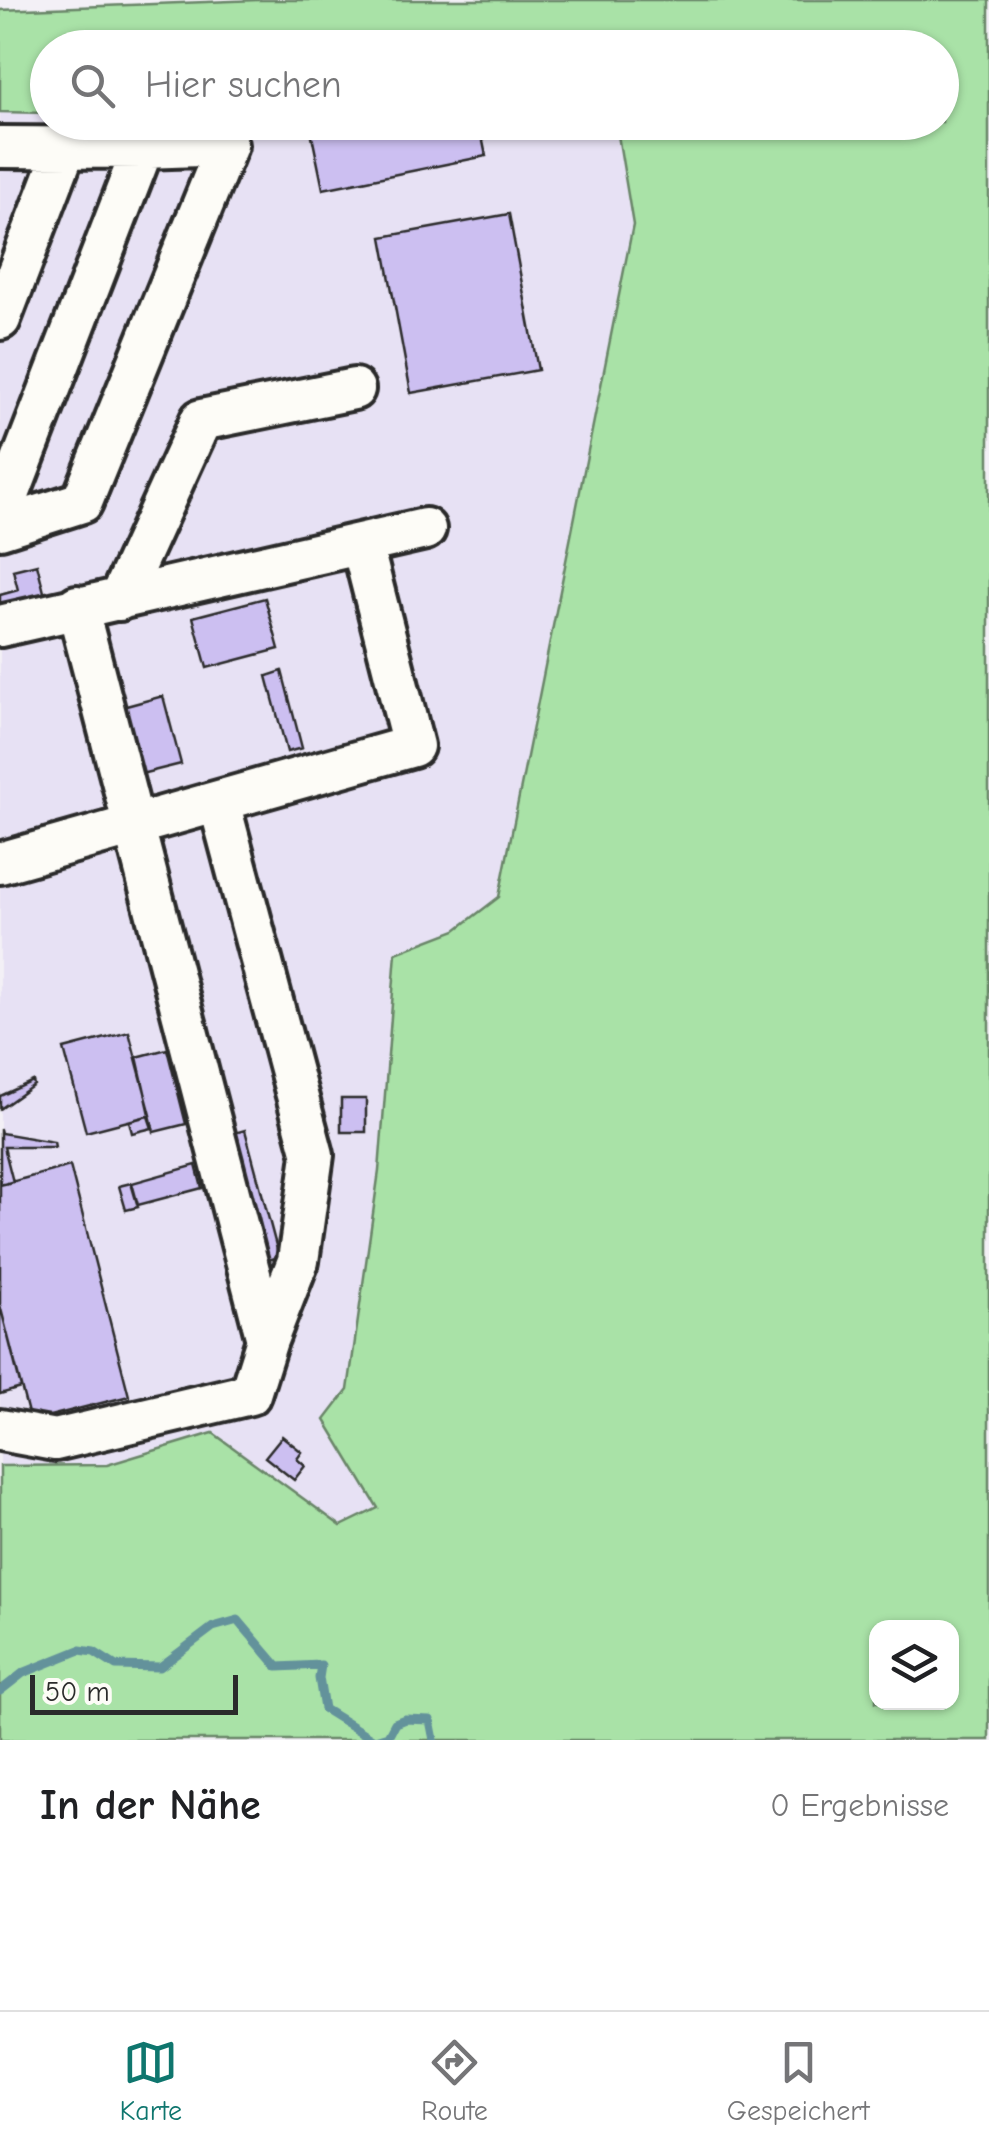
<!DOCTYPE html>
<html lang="de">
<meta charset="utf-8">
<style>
body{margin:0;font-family:"Comic Neue",sans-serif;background:#f2f2f2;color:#202124}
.controls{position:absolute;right:30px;bottom:30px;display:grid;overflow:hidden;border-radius:20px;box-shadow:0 2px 8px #0004}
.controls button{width:90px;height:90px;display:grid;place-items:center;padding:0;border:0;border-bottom:2px solid #e0e0e0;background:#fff;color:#202124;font:50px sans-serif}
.scale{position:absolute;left:30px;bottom:25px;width:208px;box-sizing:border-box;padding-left:10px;border:5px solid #2b2b2b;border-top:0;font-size:28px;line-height:35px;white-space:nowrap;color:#2b2b2b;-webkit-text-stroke:8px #fdfcf7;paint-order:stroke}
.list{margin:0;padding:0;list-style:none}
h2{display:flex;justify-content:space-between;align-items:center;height:130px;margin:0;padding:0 40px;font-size:42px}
h2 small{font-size:32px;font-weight:400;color:#757577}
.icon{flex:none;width:55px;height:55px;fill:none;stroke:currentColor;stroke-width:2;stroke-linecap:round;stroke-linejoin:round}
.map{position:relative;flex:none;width:989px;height:1740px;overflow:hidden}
.search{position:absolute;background:#fff;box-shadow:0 2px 8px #0004;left:30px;right:30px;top:30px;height:110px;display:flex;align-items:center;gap:25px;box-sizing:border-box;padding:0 35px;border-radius:55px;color:#757577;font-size:38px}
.sheet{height:270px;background:#fff}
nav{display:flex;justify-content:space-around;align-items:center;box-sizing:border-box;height:140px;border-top:2px solid #e0e0e0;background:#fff;font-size:28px;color:#757577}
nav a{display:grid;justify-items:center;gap:5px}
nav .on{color:#0f766e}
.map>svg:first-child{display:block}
.built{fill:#e7e1f4}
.green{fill:#a9e2a7;stroke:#6a8669;stroke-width:2.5;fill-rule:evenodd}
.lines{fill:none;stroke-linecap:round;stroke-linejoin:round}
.stream{stroke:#63929b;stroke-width:9}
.building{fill:#ccbff1;stroke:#2b2b2b;stroke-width:2.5}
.minor-casing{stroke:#2b2b2b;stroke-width:48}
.minor{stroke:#fdfcf7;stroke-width:40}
</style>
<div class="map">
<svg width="989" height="1740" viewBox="0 0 989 1740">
<rect width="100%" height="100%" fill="#f3f0f6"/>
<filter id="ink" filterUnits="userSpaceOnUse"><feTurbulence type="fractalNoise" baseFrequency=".01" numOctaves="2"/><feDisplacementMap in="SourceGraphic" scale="20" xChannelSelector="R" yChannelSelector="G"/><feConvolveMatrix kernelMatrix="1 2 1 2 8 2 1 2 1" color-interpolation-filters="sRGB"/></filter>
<g filter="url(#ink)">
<path class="built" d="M 0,112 L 47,113 L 48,122 L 616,123 L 633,225 L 499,897 L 456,930 L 396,953 L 379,1171 L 348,1390 L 325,1420 L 378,1508 L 342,1526 L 213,1433 L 107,1465 L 0,1466 Z"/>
<path class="green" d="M 258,0 L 989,0 L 989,1740 L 0,1740 L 0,1466 L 107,1465 L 213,1433 L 341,1526 L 378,1508 L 325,1420 L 348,1390 L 379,1171 L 396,953 L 456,930 L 499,897 L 633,225 L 616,123 L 942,122 L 942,48 L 604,48 L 602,41 L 574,48 L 48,48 L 47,113 L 0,112 L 0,10 ZM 876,1628 L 952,1628 L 952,1702 L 876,1702 Z"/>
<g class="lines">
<path class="stream" d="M 0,1691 L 23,1673 L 80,1650 L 94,1652 L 116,1666 L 160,1667 L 213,1627 L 238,1620 L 278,1667 L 321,1665 L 319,1678 L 324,1709 L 374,1740
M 375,1740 L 388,1736 L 395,1723 L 405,1719 L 430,1720 L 434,1740"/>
</g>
<path class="building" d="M 327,122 L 479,122 L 486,156 L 323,189 L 310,126 Z
M 509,214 L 538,370 L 411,393 L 382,237 Z
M 37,564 L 47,604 L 0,617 L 0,595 L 18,590 L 13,570 Z
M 265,598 L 279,649 L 207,668 L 193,617 Z
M 282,671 L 302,748 L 287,752 L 267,676 Z
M 163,696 L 181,764 L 137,775 L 119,708 Z
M 129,1032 L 151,1115 L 86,1132 L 64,1049 Z
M 167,1049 L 186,1124 L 154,1132 L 137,1057 Z
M 33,1081 L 34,1085 L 0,1109 L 0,1096 Z
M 341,1099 L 366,1099 L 366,1132 L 341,1132 Z
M 148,1116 L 152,1128 L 132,1133 L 129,1121 Z
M 0,1129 L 1,1133 L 54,1142 L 55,1147 L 4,1147 L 13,1182 L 0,1185 Z
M 245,1130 L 279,1257 L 261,1262 L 227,1135 Z
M 196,1165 L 202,1188 L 138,1205 L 132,1183 Z
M 70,1166 L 129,1396 L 30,1421 L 0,1305 L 0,1185 Z
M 131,1183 L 138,1207 L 126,1210 L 119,1186 Z
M 0,1305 L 21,1388 L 0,1394 Z
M 282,1436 L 302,1452 L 297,1459 L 305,1466 L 294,1480 L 265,1457 Z"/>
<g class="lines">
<g class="minor-casing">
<path id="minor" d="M 0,147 L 143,148 L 227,145 L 82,502 L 0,528
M 0,319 L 65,149
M 0,518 L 143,148
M 119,600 L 201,420 L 354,389
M 0,626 L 425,529
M 219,802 L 313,1155 L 298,1261 L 267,1340
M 0,863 L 413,746 L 362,545
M 0,1430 L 55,1440 L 250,1394 L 267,1340 L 77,606"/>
</g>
<use href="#minor" class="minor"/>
</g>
</g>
</svg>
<div class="controls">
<button><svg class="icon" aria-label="layers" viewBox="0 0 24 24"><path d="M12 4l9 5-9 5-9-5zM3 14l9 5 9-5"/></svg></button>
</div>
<div class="scale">50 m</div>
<div class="search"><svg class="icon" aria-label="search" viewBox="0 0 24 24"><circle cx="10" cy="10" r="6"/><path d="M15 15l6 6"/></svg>Hier suchen</div>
</div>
<section class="sheet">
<h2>In der Nähe<small>0 Ergebnisse</small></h2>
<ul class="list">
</ul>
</section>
<nav>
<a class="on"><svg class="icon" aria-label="map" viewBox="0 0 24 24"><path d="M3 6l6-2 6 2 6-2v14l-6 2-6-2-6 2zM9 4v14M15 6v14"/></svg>Karte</a>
<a><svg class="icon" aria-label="directions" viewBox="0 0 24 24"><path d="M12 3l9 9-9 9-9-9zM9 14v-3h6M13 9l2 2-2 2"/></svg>Route</a>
<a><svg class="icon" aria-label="saved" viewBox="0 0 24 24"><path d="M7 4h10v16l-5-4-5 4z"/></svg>Gespeichert</a>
</nav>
